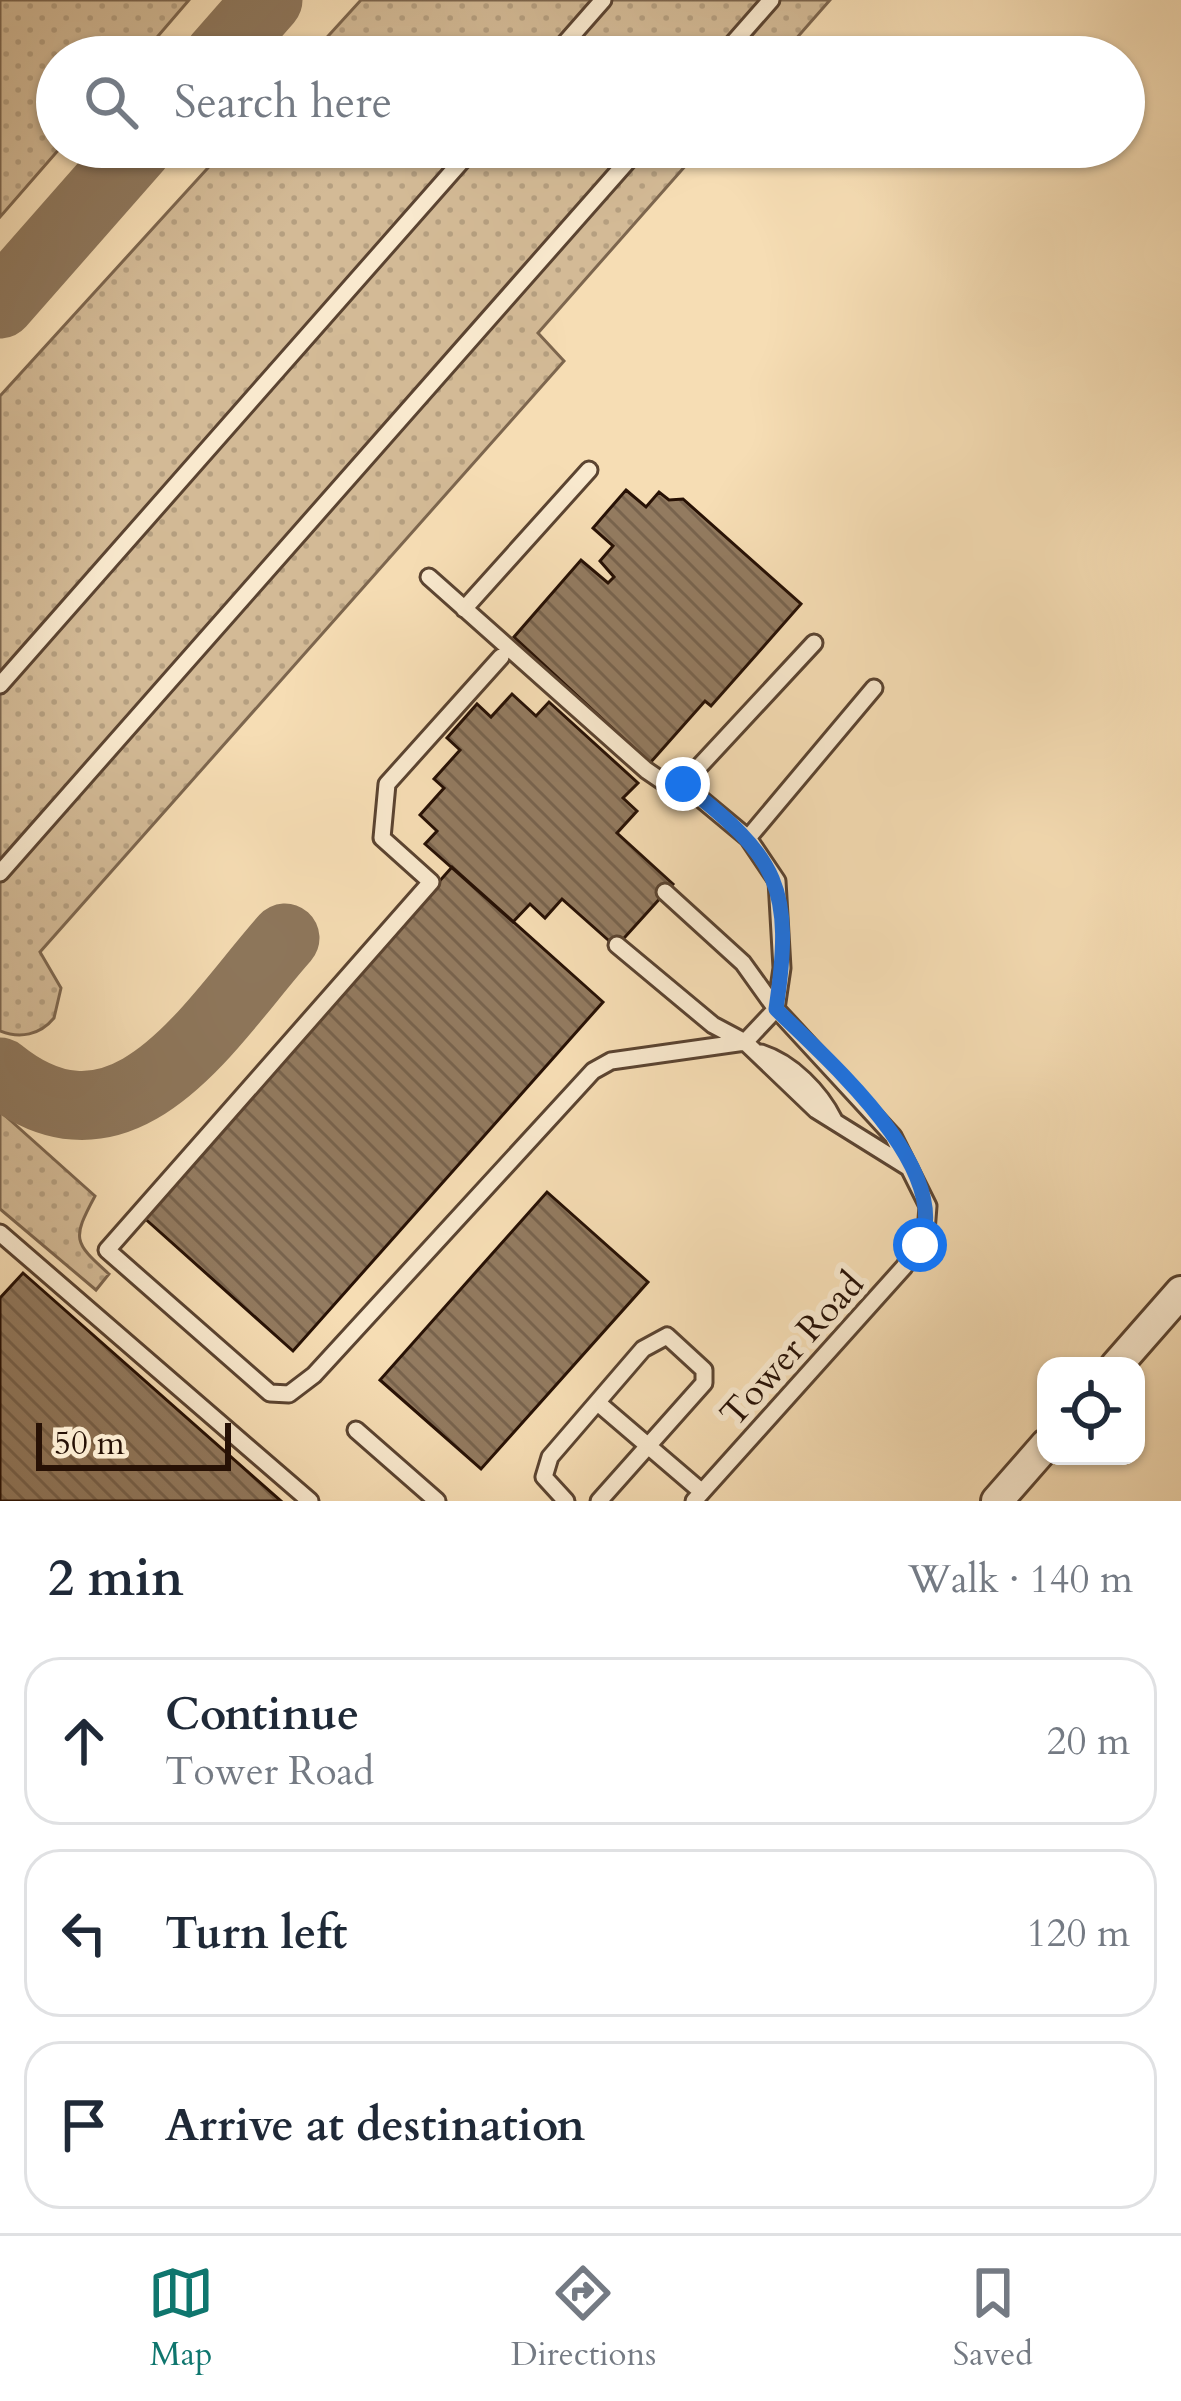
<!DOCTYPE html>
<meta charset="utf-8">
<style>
body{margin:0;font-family:Cardo,serif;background:#f6f6f7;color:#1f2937}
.controls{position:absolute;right:36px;bottom:36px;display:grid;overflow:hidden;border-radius:24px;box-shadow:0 3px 9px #0004}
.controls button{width:108px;height:108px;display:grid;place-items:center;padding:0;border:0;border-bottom:3px solid #e0e1e3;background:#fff;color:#1f2937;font:60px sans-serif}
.scale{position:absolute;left:36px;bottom:30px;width:195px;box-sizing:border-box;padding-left:12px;border:6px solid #271105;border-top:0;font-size:33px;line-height:42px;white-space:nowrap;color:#271105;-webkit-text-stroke:9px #f9e9ce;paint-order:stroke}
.stop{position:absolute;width:36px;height:36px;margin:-27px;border:9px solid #1a73e8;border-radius:50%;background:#fff}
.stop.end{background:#1a73e8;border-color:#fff;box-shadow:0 3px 12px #0008}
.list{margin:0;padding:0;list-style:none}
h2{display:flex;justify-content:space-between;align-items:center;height:156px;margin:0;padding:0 48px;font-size:51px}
h2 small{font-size:39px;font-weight:400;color:#747a83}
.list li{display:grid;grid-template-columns:78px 1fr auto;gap:36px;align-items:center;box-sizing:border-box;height:168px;margin:0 24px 24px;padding:0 24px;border:3px solid #e0e1e3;border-radius:36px}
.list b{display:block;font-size:45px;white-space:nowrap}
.list p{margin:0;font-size:39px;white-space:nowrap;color:#747a83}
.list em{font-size:39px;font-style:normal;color:#747a83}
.icon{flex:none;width:66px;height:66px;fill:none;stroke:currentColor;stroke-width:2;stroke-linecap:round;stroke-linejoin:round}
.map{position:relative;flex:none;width:1181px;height:1501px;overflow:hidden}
.search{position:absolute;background:#fff;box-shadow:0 3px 9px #0004;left:36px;right:36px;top:36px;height:132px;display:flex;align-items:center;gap:30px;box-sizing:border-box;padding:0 42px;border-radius:66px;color:#747a83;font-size:45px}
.sheet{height:732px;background:#fff}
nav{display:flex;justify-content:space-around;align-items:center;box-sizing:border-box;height:168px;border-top:3px solid #e0e1e3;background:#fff;font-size:33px;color:#747a83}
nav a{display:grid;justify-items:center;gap:6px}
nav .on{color:#0f766e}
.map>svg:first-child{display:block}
.grass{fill:url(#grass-dots);stroke:#7d664e;stroke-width:3}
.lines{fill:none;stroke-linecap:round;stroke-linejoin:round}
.taxiway{stroke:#8e775c;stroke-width:69}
.building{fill:url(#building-back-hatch);stroke:#271105;stroke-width:3}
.service-casing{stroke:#5b4431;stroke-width:21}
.minor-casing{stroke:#5b4431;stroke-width:36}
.service{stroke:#f9e9ce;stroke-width:15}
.minor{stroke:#f9e9ce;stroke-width:30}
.route{stroke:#1a73e8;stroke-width:15}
.labels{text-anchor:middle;stroke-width:12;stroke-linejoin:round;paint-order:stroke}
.street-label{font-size:36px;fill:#271105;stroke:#f9e9ce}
</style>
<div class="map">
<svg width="1181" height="1501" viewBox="0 0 1181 1501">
<defs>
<pattern id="grass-dots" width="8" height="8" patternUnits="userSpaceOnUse" patternTransform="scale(3)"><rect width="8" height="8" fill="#d3ba96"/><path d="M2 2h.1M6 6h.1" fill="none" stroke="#b59f80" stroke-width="1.8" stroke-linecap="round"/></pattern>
<pattern id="building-back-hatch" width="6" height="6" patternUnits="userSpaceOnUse" patternTransform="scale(3)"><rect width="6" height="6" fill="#937b60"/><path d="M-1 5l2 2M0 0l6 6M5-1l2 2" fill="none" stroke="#78634d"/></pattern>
</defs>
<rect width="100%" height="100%" fill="#f6ddb4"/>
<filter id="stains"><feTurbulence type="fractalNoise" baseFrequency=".00167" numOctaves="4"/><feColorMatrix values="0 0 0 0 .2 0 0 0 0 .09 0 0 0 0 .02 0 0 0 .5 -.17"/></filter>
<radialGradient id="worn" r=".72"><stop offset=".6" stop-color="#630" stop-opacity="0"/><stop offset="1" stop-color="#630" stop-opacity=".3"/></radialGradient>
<path class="grass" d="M 0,0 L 189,0 L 140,57 L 57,57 L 61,147 L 0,217 Z
M 361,0 L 830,0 L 780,57 L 309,57 Z
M 227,147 L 702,147 L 538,333 L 564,361 L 40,952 L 61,988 L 54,1018 C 40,1035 20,1039 0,1031 L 0,396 Z
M 0,1111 L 95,1196 C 72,1239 73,1242 109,1274 L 96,1290 L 0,1209 Z"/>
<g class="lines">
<path class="taxiway" d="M 218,57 L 268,0
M 0,304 L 138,147
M 0,1072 C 125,1173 211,1021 285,938"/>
</g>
<path class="building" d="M 626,490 L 646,507 L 659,492 L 669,500 L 683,499 L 801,604 L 711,706 L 705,701 L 650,763 L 514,637 L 581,560 L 608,583 L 614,577 L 600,561 L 613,546 L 593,528 Z
M 512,694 L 536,716 L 549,702 L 638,783 L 623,798 L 637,811 L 617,833 L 673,884 L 616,947 L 562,899 L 545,918 L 530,904 L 513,922 L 425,844 L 437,831 L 420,815 L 444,788 L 434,779 L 460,750 L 447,738 L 477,704 L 491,717 Z
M 452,867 L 603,1002 L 293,1351 L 142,1216 Z
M 547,1192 L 648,1282 L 481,1469 L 380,1380 Z
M 23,1273 L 281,1501 L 0,1501 L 0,1298 Z"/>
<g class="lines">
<g class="service-casing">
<path id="service" d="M 553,57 L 603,0
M 721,57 L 771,0
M 429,577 L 646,770 L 668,785 L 683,784 L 748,838 L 777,881 L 782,968 L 776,1009 L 745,1042 L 611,1061 L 593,1071 L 314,1375 L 289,1394 L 270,1393 L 107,1250 L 431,882 L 382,838 L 387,784 L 501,657
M 464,609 L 589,470
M 0,685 L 474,147
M 683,784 L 814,643
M 748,838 L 874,688
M 0,873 L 640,147
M 665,892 L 743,963 L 776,1009 L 893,1136 L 928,1206 L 926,1232 L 904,1267 L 702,1492
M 617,945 L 713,1025 L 745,1042 L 816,1110 L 909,1168
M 761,1053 C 792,1063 820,1092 834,1120
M 0,1233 L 310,1501
M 598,1403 L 702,1492 L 694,1501
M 356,1430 L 437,1501
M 566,1501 L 544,1477 L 550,1457 L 643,1349 L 667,1336 L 704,1370 L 704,1383 L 599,1501"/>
</g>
<g class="minor-casing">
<path id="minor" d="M 1116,1366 L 1181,1292
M 997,1501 L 1046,1445"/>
</g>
<use href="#service" class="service"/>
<use href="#minor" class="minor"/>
</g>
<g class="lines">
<path class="route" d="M 683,784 C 779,858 794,888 776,1009 C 826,1059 954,1168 920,1245"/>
</g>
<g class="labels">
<g class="street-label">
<text transform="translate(791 1348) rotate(-48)" y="13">Tower Road</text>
</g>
</g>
<rect width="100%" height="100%" filter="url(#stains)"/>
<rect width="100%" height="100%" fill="url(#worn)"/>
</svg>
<div class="controls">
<button><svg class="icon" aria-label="locate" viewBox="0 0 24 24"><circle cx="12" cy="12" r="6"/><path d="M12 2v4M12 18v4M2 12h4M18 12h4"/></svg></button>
</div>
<div class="scale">50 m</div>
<div class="stop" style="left:920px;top:1245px"></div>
<div class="stop end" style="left:683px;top:784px"></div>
<div class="search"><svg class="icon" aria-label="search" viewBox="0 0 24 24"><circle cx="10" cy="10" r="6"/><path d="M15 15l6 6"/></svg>Search here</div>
</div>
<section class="sheet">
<h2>2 min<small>Walk · 140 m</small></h2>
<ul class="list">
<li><svg class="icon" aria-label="ahead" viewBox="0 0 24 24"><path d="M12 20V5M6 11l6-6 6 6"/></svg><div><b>Continue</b><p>Tower Road</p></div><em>20 m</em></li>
<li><svg class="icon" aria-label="left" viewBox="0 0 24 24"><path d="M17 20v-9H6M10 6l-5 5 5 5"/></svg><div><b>Turn left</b></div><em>120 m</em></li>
<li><svg class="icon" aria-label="arrive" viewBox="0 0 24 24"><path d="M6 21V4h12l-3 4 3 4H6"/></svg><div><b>Arrive at destination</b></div></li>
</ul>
</section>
<nav>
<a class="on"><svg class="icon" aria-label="map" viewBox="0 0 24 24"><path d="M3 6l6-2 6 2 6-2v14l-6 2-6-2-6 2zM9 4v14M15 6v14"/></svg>Map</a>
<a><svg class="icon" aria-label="directions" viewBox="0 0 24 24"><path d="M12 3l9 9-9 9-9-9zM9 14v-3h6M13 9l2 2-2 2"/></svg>Directions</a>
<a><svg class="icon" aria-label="saved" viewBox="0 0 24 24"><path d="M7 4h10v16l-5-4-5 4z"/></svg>Saved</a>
</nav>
